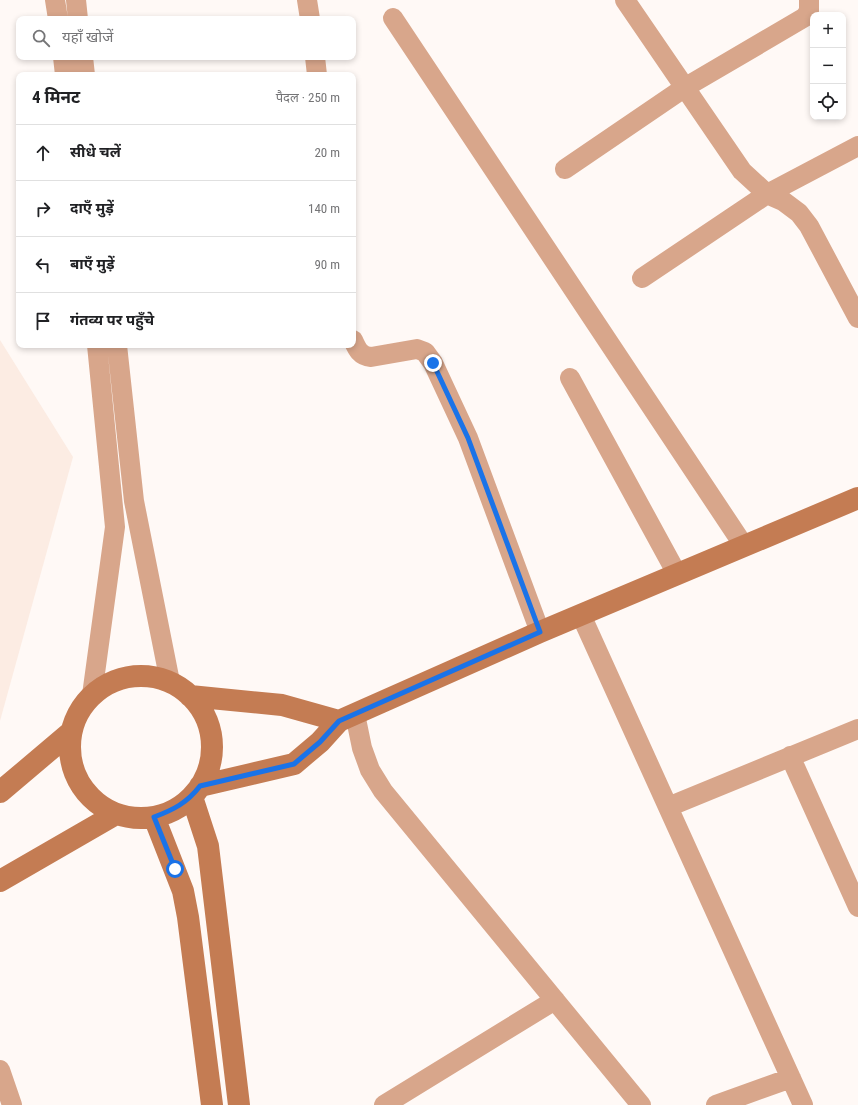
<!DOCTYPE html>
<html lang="hi">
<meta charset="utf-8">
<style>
body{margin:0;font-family:"Roboto Condensed","Noto Sans Devanagari",sans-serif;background:#f2f2f2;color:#202124}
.controls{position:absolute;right:12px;top:12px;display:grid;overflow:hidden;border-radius:8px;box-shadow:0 2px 6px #0003}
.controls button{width:36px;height:36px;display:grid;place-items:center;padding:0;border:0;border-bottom:1px solid #e0e0e0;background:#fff;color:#202124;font:20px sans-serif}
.stop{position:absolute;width:12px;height:12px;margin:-9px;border:3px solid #1a73e8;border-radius:50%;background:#fff}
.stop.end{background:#1a73e8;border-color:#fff;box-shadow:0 1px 4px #0008}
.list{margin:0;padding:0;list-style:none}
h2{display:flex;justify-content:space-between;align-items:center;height:52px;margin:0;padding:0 16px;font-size:17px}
h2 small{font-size:13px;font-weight:400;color:#757577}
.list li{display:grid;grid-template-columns:26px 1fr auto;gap:12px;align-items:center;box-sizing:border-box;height:56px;padding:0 16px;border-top:1px solid #e0e0e0}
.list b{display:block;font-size:15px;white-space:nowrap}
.list em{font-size:13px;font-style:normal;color:#757577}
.icon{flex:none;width:22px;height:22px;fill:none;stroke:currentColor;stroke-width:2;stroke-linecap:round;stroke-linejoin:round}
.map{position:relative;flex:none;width:858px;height:1105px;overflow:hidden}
.search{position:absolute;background:#fff;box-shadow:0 2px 6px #0003;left:16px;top:16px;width:340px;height:44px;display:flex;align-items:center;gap:10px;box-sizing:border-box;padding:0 14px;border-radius:8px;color:#757577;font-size:15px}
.panel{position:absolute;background:#fff;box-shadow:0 2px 6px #0003;left:16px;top:72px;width:340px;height:276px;border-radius:8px}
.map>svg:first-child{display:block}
.built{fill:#fcece3}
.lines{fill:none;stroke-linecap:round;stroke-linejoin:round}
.street{stroke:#d8a68b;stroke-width:20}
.secondary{stroke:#c47c53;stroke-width:22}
.route{stroke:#1a73e8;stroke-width:5}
</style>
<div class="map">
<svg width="858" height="1105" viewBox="0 0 858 1105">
<rect width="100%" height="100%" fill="#fff9f6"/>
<path class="built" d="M 0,340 L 73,457 L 0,721 Z"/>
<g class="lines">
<path class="street" d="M 55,0 L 58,19
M 76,0 L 78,19
M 307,0 L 310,19
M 625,0 L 742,171 L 767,194 L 783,201 L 799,213 L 809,226 L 858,318
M 393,18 L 744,546
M 63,57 L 65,75
M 83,57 L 85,75
M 315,57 L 317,75
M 565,169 L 684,88 L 805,17 L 809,11 L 809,0
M 642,278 L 767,194 L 858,146
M 353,340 C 357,349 360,356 371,357 L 417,349 L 425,352 L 433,363 L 468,438 L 540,632
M 117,345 L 134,501 L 170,682
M 570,378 L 677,574
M 581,615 L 803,1105
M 92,695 L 115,527 L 97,345
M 355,714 L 362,748 L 370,770 L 383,791 L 641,1105
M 790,756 L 858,907
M 668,807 L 858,729
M 0,1070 L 12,1105
M 384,1105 L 555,1000
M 716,1105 L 791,1078"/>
<path class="secondary" d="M70 747a71 71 0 1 1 142 0a71 71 0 1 1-142 0Z
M 190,696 L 282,705 L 339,721
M 200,786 L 294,764 L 320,742 L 339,721 L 540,632 L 858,498
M 0,792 L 71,732
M 192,797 L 208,846 L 239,1105
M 154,817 L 183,891 L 188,917 L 212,1105
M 0,881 L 116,814"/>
</g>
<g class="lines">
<path class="route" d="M 175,869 L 154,817 C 173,810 187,803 200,786 L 294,764 L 320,742 L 339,721 L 540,632 L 468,438 L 433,363"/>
</g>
</svg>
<div class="controls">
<button>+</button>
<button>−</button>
<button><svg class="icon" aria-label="locate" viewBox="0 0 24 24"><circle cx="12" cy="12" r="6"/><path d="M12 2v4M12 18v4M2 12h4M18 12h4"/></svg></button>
</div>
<div class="stop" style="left:175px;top:869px"></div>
<div class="stop end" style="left:433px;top:363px"></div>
<div class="search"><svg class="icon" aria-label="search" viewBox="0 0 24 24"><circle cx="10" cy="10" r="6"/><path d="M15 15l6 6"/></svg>यहाँ खोजें</div>
<section class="panel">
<h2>4 मिनट<small>पैदल · 250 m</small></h2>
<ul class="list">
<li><svg class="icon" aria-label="ahead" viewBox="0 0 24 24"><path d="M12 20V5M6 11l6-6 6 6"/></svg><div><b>सीधे चलें</b></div><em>20 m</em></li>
<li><svg class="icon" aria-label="right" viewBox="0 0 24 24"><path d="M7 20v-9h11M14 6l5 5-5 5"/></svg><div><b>दाएँ मुड़ें</b></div><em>140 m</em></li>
<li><svg class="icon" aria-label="left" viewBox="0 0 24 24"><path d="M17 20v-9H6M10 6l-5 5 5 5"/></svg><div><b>बाएँ मुड़ें</b></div><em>90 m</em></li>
<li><svg class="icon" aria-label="arrive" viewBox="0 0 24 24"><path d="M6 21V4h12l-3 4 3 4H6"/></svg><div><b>गंतव्य पर पहुँचे</b></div></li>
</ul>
</section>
</div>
